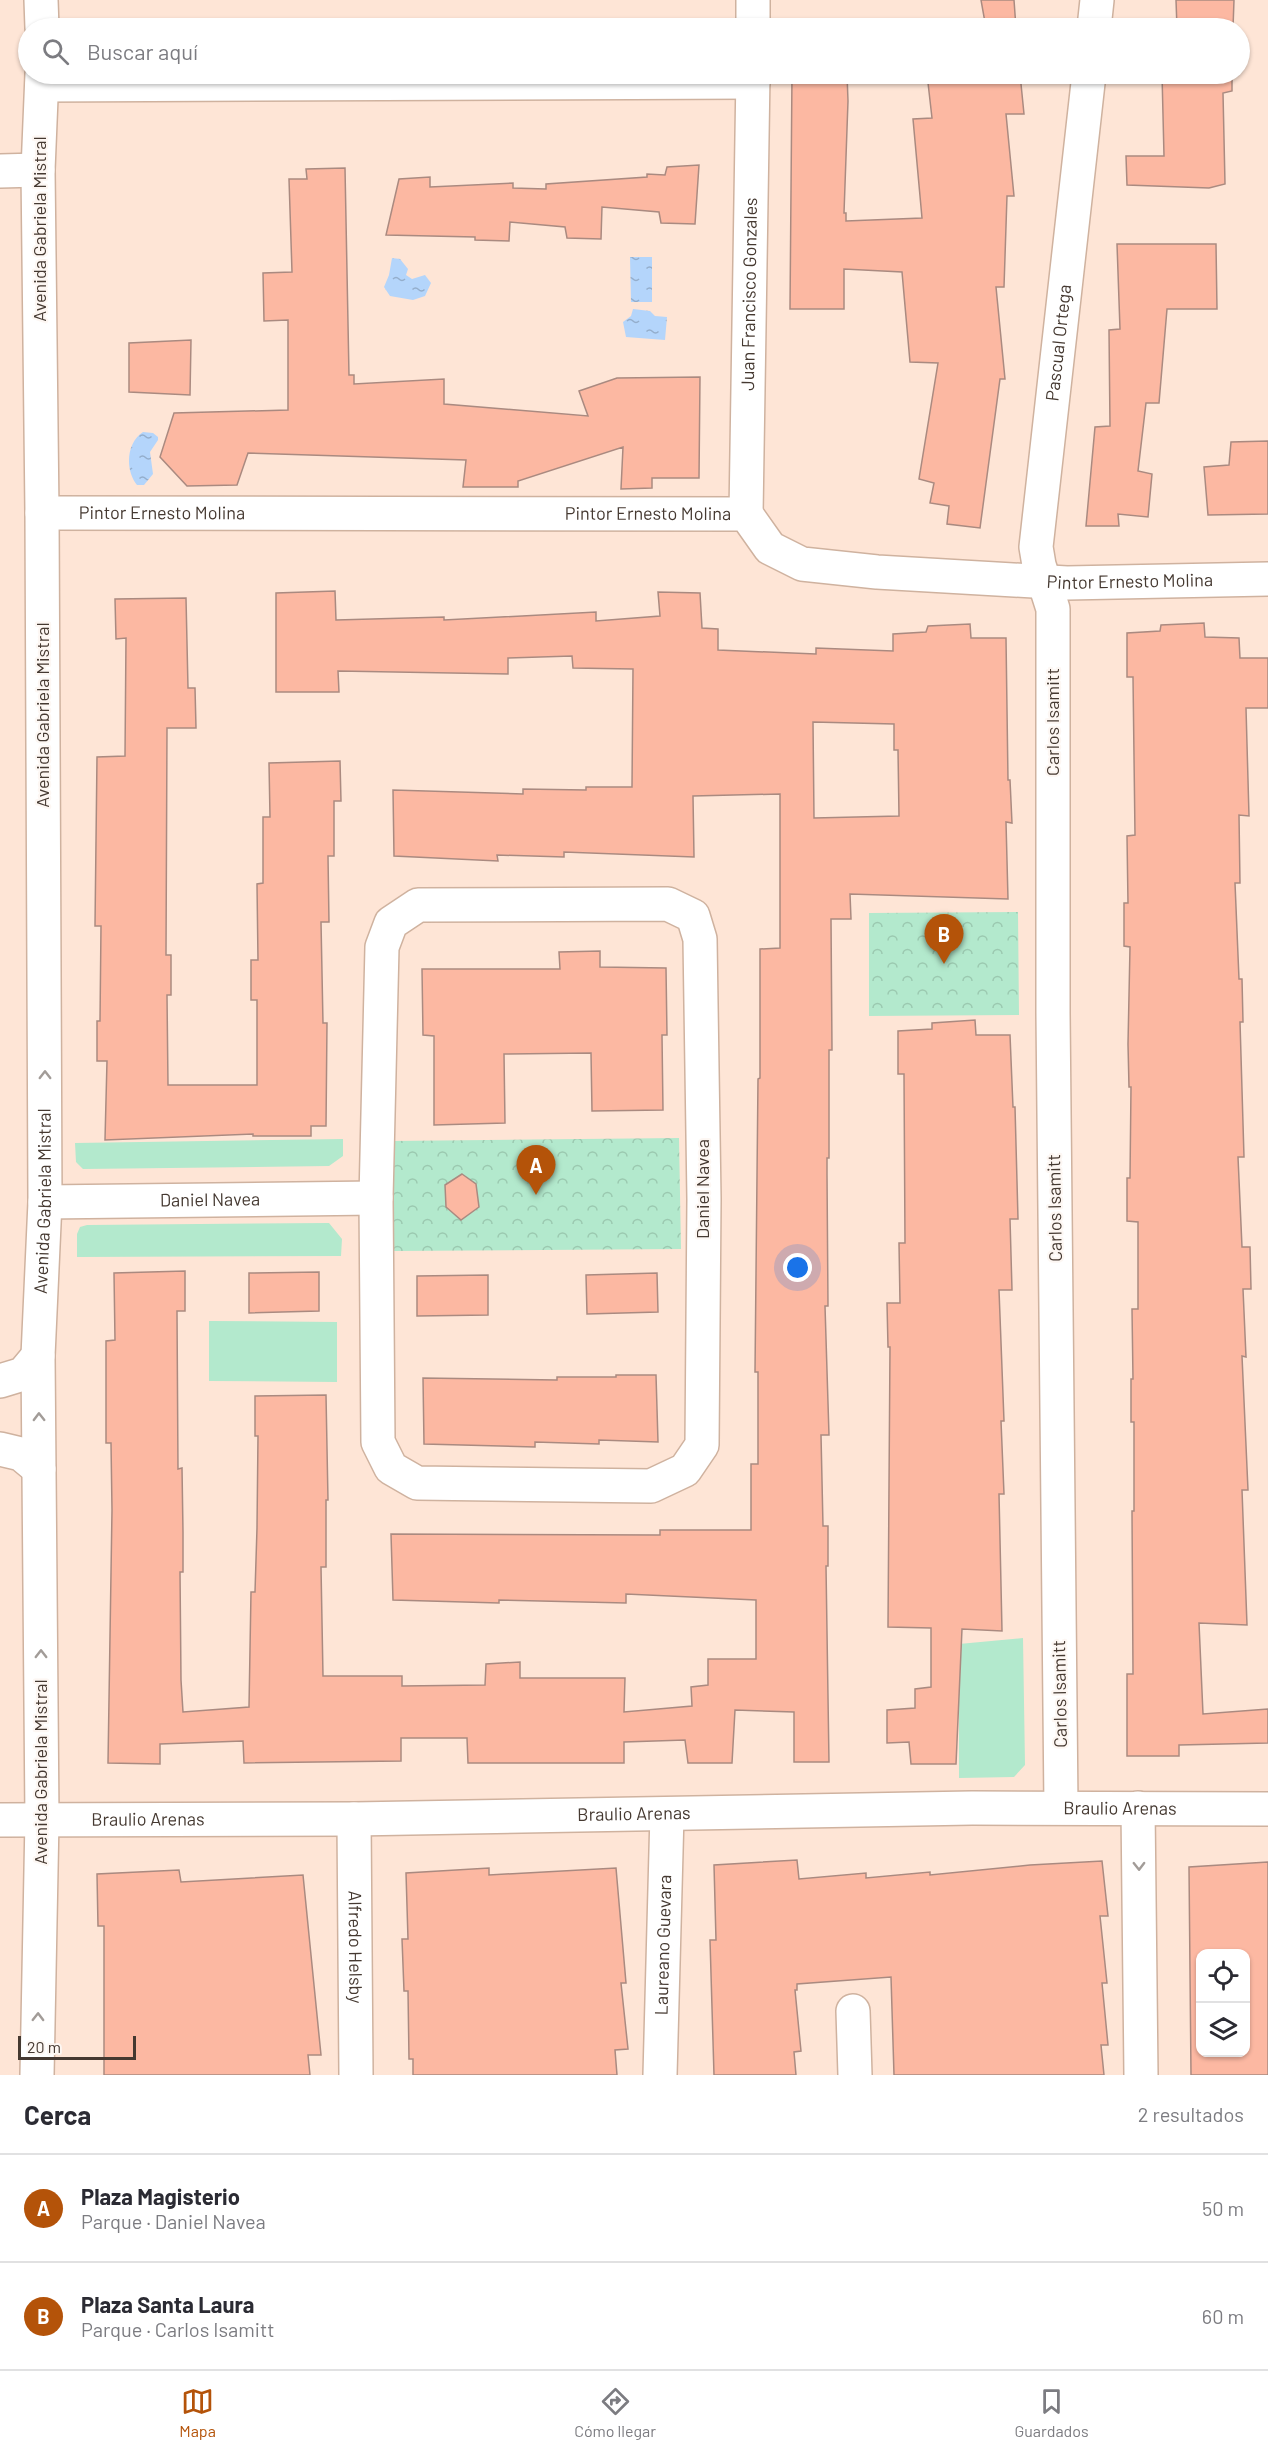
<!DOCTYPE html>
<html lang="es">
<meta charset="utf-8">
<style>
body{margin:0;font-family:Barlow,sans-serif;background:#f2f2f3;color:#2b2b33}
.controls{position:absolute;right:18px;bottom:18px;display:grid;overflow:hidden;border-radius:12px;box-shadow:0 2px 4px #0004}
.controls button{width:54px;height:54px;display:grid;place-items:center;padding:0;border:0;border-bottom:2px solid #e1e1e2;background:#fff;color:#2b2b33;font:30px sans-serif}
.scale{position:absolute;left:18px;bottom:15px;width:118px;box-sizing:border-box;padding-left:6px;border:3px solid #453931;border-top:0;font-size:16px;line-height:21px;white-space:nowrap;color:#453931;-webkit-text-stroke:4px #fdf7f3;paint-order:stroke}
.you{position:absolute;left:798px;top:1268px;width:21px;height:21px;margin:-15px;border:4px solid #fff;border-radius:50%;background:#1a73e8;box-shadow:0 0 0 9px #1a73e833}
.badge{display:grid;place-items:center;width:39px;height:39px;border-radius:50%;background:#b45309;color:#fff;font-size:20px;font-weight:700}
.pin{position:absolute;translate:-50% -50px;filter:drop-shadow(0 2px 3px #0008)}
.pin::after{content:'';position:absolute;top:32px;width:21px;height:18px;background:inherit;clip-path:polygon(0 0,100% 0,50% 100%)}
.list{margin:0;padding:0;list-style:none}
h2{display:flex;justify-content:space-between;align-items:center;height:78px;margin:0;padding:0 24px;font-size:26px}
h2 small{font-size:20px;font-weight:400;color:#7c7c81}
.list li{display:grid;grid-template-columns:39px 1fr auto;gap:18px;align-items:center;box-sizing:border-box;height:108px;padding:0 24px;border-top:2px solid #e1e1e2}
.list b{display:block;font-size:22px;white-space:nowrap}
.list p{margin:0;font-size:20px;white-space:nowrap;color:#7c7c81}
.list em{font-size:20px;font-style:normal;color:#7c7c81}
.icon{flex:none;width:33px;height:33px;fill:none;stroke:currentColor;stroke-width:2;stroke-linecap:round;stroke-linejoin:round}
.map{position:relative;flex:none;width:1268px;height:2075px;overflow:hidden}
.search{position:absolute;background:#fff;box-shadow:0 2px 4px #0004;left:18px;right:18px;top:18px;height:66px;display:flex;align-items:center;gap:15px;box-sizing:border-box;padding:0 21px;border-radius:33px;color:#7c7c81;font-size:22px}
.sheet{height:294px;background:#fff}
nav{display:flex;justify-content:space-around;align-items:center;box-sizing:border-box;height:84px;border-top:2px solid #e1e1e2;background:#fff;font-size:16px;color:#7c7c81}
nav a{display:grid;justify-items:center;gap:3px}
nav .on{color:#b45309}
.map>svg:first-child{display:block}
.grass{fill:#b3e9cd}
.park{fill:url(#park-crowns)}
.water{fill:url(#water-ripples)}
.building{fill:#fcb8a2;stroke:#aa8a80;stroke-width:1.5;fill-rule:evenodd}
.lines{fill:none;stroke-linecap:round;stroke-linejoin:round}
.minor-casing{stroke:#cfb29f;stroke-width:36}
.tertiary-casing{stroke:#cfb29f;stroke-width:36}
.secondary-casing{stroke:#cfb29f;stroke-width:36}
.minor{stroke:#fff;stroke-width:33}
.tertiary{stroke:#fff;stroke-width:33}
.secondary{stroke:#fff;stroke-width:33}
.oneway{stroke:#a29c98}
.labels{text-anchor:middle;stroke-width:4.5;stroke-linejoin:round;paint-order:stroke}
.street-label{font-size:18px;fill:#453931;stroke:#fdf7f3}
</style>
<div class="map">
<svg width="1268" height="2075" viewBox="0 0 1268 2075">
<defs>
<pattern id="park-crowns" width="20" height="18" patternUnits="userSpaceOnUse" patternTransform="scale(1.5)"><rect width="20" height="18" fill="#b3e9cd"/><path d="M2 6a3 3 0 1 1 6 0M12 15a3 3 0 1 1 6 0" fill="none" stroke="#9bc9b0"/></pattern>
<pattern id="water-ripples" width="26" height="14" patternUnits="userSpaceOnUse" patternTransform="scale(1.5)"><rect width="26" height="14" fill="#b4d5fb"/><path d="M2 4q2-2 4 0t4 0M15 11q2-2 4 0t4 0" fill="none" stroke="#94aecc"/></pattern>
</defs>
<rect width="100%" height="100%" fill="#fee5d6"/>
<path class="grass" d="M 343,1139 L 343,1156 L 329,1166 L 83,1169 L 76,1162 L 75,1143 Z
M 329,1223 L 342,1239 L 341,1256 L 77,1257 L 77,1234 L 80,1227 L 87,1225 Z
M 209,1321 L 337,1322 L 337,1382 L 209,1381 Z
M 1023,1638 L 1025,1765 L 1014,1777 L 959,1778 L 959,1644 Z"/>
<path class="park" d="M 1018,912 L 1019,1015 L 869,1016 L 869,913 Z
M 679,1138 L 681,1249 L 392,1251 L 391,1141 Z"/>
<path class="water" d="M 630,257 L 652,257 L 652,302 L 631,302 Z
M 392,258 L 400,259 L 408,269 L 406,275 L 412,279 L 425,275 L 431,283 L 425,296 L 413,300 L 390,296 L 384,287 L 389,275 Z
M 633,309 L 650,311 L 655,316 L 667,317 L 665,340 L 626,337 L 623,322 L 631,316 Z
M 143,432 L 153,433 L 158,437 L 158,440 L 150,452 L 153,474 L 144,485 L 137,485 C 125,470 126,443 143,432 Z"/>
<path class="building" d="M 981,0 L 1014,0 L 1016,28 L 986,28 Z
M 1176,0 L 1234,0 L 1233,28 L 1177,28 Z
M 846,20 L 846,28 L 796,28 L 796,21 Z
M 792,74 L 847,74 L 848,101 L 844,213 L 846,213 L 846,221 L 922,218 L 913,119 L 932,118 L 927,74 L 1020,74 L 1024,114 L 1006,114 L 1014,196 L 1007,196 L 1004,287 L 996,287 L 1005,379 L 1000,379 L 980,528 L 947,524 L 949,506 L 930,503 L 934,483 L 919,479 L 938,363 L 910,362 L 902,272 L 844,269 L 844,309 L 790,309 Z
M 1162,74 L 1232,74 L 1232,91 L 1223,93 L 1225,184 L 1209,188 L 1127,185 L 1126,156 L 1164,156 Z
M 699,165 L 695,224 L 661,223 L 659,212 L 602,207 L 601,239 L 567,238 L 565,227 L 510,222 L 509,241 L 475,240 L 475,237 L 386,235 L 399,179 L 430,177 L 430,187 L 513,183 L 513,188 L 546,189 L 546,184 L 647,177 L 647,174 L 665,175 L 667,167 Z
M 345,168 L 349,375 L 354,375 L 354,384 L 444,379 L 444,404 L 588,416 L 579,391 L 617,378 L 700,377 L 699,478 L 652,478 L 652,488 L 621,489 L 623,447 L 518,481 L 518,487 L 463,487 L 466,460 L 248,453 L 237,485 L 187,486 L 160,457 L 174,413 L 288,410 L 288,320 L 264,321 L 263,273 L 292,272 L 289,179 L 307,179 L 306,169 Z
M 1117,244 L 1216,244 L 1217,309 L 1167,309 L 1159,403 L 1146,403 L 1138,471 L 1152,474 L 1148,517 L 1118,514 L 1119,526 L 1086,526 L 1095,427 L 1110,426 L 1109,330 L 1120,329 Z
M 191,340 L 190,395 L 129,392 L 129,343 Z
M 1268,441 L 1268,514 L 1208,515 L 1204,467 L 1229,465 L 1231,442 Z
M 335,591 L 336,620 L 444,617 L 444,620 L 596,612 L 596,621 L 660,616 L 658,592 L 700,593 L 702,628 L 718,629 L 718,650 L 816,654 L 816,648 L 893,651 L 893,634 L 926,632 L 928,626 L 970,624 L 971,638 L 1006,638 L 1008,780 L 1010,780 L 1012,823 L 1006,822 L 1008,899 L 850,894 L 851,919 L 831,919 L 832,1050 L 829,1050 L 829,1158 L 827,1158 L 827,1174 L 828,1306 L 825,1306 L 829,1435 L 821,1435 L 823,1526 L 828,1526 L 828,1566 L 826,1566 L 829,1762 L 794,1762 L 794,1712 L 735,1710 L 732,1763 L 688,1763 L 685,1740 L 624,1742 L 624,1763 L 468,1763 L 467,1738 L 401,1738 L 401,1761 L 244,1763 L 243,1741 L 160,1744 L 160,1764 L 108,1763 L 112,1510 L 111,1443 L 106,1443 L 106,1341 L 115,1340 L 114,1273 L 185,1271 L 185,1311 L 177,1311 L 178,1469 L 182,1468 L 183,1532 L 183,1572 L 180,1572 L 181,1680 L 183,1712 L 249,1707 L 251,1592 L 255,1592 L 257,1528 L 258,1436 L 255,1436 L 255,1396 L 326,1395 L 328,1500 L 326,1500 L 326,1567 L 321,1567 L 323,1676 L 402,1676 L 402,1686 L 485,1685 L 486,1664 L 520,1662 L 520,1678 L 625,1678 L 624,1712 L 692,1706 L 691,1687 L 708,1685 L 708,1659 L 756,1659 L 756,1600 L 626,1594 L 626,1603 L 499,1600 L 499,1603 L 393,1600 L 391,1534 L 660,1535 L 660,1530 L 751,1530 L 751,1464 L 758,1464 L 758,1372 L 755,1372 L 758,1079 L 760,1078 L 760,949 L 780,948 L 780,794 L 693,796 L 694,857 L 564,852 L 564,857 L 497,855 L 498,861 L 394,856 L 393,790 L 523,794 L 523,789 L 586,790 L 586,787 L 632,787 L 633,669 L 573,668 L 572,656 L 508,658 L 508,674 L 338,671 L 339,692 L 276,692 L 276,593 ZM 813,722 L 894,724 L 894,750 L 898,750 L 899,816 L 814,818 Z
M 186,598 L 188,688 L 195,688 L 196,728 L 167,728 L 166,955 L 171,955 L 171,995 L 167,995 L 168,1085 L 257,1085 L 257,1000 L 251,1000 L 251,960 L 258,960 L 257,884 L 263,883 L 263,817 L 270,817 L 269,763 L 340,761 L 341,801 L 334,801 L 334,856 L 328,856 L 329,922 L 321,922 L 323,1023 L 327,1023 L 326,1126 L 311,1126 L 311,1136 L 253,1136 L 253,1134 L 105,1140 L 107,1061 L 97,1061 L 97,1021 L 100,1021 L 101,926 L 95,926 L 97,757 L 125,756 L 126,638 L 116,639 L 115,599 Z
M 1204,623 L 1205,637 L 1239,638 L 1240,658 L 1268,658 L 1268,708 L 1246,708 L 1249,816 L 1239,815 L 1240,883 L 1235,883 L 1239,979 L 1242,979 L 1243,1022 L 1240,1022 L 1244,1157 L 1238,1157 L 1242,1247 L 1250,1247 L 1251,1289 L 1243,1289 L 1246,1357 L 1242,1356 L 1248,1490 L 1242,1490 L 1247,1625 L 1199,1623 L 1203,1714 L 1268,1709 L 1268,1743 L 1179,1745 L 1179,1756 L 1127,1756 L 1127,1674 L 1133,1674 L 1132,1511 L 1134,1511 L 1134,1422 L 1131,1422 L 1131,1379 L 1133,1379 L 1132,1309 L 1138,1309 L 1138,1222 L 1127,1221 L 1127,1178 L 1130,1178 L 1131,1087 L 1129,1087 L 1128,1044 L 1130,947 L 1124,946 L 1124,903 L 1128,903 L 1127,836 L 1135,835 L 1133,677 L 1127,677 L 1127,633 L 1160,631 L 1161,625 Z
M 600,951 L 600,967 L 666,968 L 667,1035 L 662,1035 L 663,1110 L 592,1111 L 591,1053 L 504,1054 L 505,1123 L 434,1125 L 434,1036 L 423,1035 L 422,969 L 560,969 L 559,952 Z
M 975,1020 L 976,1035 L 1010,1035 L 1013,1107 L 1015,1107 L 1018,1219 L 1010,1219 L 1012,1290 L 999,1290 L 1004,1421 L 1001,1421 L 1004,1494 L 999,1494 L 1002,1631 L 962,1629 L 956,1764 L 911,1764 L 909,1742 L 887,1743 L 887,1710 L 915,1708 L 915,1689 L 931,1687 L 931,1628 L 888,1627 L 890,1347 L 888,1347 L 887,1303 L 900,1303 L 899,1243 L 905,1243 L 904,1074 L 898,1074 L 898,1031 L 932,1029 L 932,1023 Z
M 462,1174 L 476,1184 L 479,1207 L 461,1220 L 446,1207 L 445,1185 Z
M 319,1272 L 319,1311 L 249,1313 L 249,1273 Z
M 657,1273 L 658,1312 L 587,1314 L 586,1275 Z
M 488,1275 L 488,1315 L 417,1316 L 417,1276 Z
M 616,1375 L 656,1375 L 658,1442 L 599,1440 L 599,1444 L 535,1442 L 535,1447 L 424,1444 L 423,1378 L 557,1380 L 557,1377 L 616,1377 Z
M 797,1860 L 799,1879 L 866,1873 L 866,1878 L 930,1872 L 930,1875 L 1030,1865 L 1102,1861 L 1108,1916 L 1100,1916 L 1107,1983 L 1102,1983 L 1108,2045 L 1101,2045 L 1104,2075 L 894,2075 L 891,1977 L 797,1984 L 797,1990 L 795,1990 L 801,2051 L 794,2052 L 796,2075 L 714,2075 L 710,1940 L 716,1940 L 714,1865 Z
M 1268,1862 L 1268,2075 L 1191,2075 L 1189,1867 ZM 1200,1953 L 1245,1953 L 1245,2052 L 1200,2052 Z
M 489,1868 L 489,1875 L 616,1868 L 626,1983 L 621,1983 L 628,2049 L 615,2050 L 617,2075 L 413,2075 L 413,2059 L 409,2059 L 408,1991 L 404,1991 L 402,1939 L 408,1939 L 406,1873 Z
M 179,1870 L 181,1882 L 303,1875 L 321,2055 L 308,2055 L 310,2075 L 104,2075 L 104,1926 L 98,1926 L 97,1874 Z"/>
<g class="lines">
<g class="minor-casing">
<g id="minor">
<path d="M 753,0 L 753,28"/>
<path d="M 1094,28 L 1097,0"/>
<path d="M 42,85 L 753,82"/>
<path d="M 0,171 L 38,170"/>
<path id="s1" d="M 42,513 L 746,514 L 770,548 L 802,564 L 877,572 L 1067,583 L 1268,579"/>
<path id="s2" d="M 746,514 L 753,74"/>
<path d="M 668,904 L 693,916 L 700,939 L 704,1199 L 702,1445 L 685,1470 L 651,1486 L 417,1483 L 391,1468 L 378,1442 L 376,1198 L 382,947 L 391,923 L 418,905 Z"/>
<path id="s3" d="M 45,1202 L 376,1198"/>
<path d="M 0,1381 L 23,1374 L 38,1356"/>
<path d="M 0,1449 L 21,1454 L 39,1469"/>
<path id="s4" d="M 1061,1807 L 1053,1013 L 1053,609 L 1039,565 L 1036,547 L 1089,74"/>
<path d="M 1138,1808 L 1141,2075"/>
<path id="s5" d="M 354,1819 L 356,2075"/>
<path d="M 853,2011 L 855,2075"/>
<path id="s6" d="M 660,2075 L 667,1814"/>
</g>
</g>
<g class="tertiary-casing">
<g id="tertiary">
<path id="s7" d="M 0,1820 L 354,1819 L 972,1808 L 1268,1809"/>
</g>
</g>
<g class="secondary-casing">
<g id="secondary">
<path d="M 41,0 L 42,28"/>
<path id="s8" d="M 37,2075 L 42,1819 L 38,1356 L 45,1202 L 42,513 L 38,170 L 42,74"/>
</g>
</g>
<use href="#minor" class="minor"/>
<use href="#tertiary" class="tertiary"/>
<use href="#secondary" class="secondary"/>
</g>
<defs><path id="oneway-chevron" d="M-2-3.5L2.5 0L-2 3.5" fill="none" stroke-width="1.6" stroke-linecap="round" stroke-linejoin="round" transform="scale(1.5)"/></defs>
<g class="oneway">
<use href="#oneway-chevron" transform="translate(45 1075) rotate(-90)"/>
<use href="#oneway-chevron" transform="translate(39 1417) rotate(-91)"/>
<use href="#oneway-chevron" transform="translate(41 1654) rotate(-90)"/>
<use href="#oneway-chevron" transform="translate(1139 1866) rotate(89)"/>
<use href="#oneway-chevron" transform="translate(38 2017) rotate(-89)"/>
</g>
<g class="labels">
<g class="street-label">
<text transform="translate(40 229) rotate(-90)" y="6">Avenida Gabriela Mistral</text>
<text dy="6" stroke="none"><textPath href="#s2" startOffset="220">Juan Francisco Gonzales</textPath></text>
<text dy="6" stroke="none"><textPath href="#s4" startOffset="1468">Pascual Ortega</textPath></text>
<text dy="6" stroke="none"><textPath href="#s1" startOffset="120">Pintor Ernesto Molina</textPath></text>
<text dy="6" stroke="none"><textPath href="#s1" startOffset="606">Pintor Ernesto Molina</textPath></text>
<text dy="6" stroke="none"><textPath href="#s1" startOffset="1110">Pintor Ernesto Molina</textPath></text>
<text transform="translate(43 715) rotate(-90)" y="6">Avenida Gabriela Mistral</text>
<text transform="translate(1053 722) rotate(-90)" y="6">Carlos Isamitt</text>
<text transform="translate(703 1189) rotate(-90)" y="6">Daniel Navea</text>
<text dy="6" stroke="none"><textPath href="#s3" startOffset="165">Daniel Navea</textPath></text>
<text dy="6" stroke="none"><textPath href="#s8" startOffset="874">Avenida Gabriela Mistral</textPath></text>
<text transform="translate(1055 1208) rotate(-91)" y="6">Carlos Isamitt</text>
<text transform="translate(1060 1694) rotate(-91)" y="6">Carlos Isamitt</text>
<text transform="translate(41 1772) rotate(-90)" y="6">Avenida Gabriela Mistral</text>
<text dy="6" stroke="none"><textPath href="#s7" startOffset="1120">Braulio Arenas</textPath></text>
<text dy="6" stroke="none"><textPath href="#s7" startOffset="634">Braulio Arenas</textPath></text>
<text dy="6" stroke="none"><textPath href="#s7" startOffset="148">Braulio Arenas</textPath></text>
<text dy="6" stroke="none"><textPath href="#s6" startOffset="130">Laureano Guevara</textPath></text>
<text dy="6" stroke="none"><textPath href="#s5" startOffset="128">Alfredo Helsby</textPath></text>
</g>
</g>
</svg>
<div class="controls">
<button><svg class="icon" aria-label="locate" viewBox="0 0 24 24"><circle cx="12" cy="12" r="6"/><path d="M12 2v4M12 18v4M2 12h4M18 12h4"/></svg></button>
<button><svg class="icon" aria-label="layers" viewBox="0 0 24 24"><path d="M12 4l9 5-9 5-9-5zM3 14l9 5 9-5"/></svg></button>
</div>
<div class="scale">20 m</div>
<div class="you"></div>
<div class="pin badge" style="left:536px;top:1195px">A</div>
<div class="pin badge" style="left:944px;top:964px">B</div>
<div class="search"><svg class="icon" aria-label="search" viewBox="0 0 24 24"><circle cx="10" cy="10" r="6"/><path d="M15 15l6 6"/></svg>Buscar aquí</div>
</div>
<section class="sheet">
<h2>Cerca<small>2 resultados</small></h2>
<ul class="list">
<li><span class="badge">A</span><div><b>Plaza Magisterio</b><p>Parque · Daniel Navea</p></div><em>50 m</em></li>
<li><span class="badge">B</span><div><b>Plaza Santa Laura</b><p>Parque · Carlos Isamitt</p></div><em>60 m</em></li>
</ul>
</section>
<nav>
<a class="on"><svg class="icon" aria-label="map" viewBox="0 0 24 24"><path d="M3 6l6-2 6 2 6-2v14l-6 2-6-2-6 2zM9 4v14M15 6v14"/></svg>Mapa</a>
<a><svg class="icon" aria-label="directions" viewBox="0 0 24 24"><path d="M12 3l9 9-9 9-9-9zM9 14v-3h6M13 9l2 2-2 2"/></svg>Cómo llegar</a>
<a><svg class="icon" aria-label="saved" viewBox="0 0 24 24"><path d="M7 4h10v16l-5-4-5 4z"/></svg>Guardados</a>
</nav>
